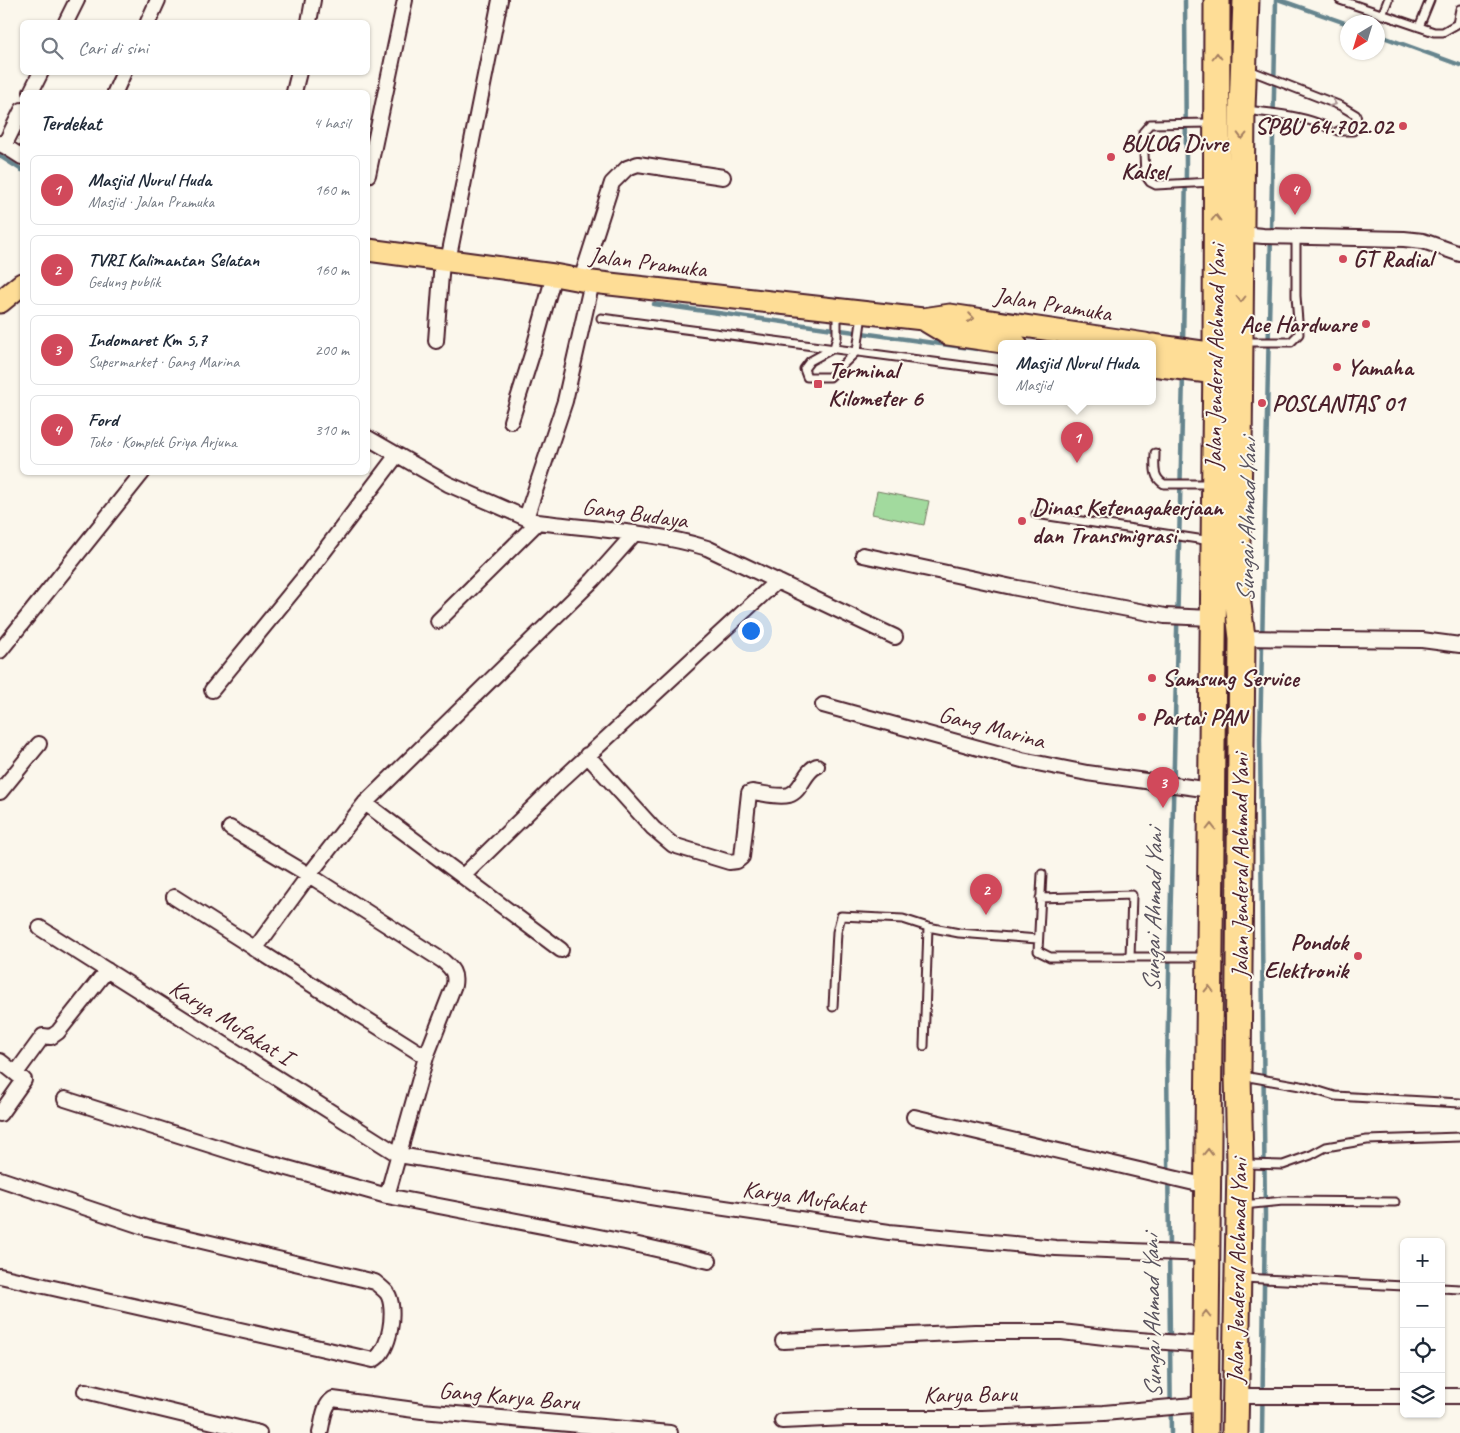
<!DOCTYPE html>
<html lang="id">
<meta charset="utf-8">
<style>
body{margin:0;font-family:Caveat,sans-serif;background:#f6f6f7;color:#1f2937}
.controls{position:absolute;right:15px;bottom:15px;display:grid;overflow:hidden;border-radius:8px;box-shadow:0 1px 4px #0004}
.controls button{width:45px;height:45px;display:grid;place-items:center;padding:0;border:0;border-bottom:1px solid #e0e1e3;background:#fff;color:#1f2937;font:25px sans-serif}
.compass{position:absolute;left:1340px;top:15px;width:45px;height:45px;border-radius:50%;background:#fff;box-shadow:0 1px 4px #0004;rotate:218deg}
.you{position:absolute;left:750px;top:630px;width:18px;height:18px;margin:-12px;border:4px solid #fff;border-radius:50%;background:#1a73e8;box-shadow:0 0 0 8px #1a73e833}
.badge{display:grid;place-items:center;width:32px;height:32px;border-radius:50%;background:#d1495b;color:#fff;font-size:16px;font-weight:700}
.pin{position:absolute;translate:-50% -41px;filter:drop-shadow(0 1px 2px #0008)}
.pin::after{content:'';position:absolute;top:26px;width:18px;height:15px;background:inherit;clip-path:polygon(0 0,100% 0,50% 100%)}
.popup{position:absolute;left:998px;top:340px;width:158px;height:65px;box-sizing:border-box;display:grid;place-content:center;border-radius:8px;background:#fff;filter:drop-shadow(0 1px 4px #0005);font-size:16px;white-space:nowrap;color:#747a83}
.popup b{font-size:19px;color:#1f2937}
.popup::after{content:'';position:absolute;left:50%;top:100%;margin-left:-10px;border:10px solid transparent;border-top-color:#fff}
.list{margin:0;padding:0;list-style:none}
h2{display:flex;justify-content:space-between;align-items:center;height:65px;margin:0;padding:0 20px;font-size:21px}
h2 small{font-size:16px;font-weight:400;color:#747a83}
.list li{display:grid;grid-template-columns:32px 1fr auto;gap:15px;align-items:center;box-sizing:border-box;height:70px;margin:0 10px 10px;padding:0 10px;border:1px solid #e0e1e3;border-radius:8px}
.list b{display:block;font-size:19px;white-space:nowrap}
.list p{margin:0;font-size:16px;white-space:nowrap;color:#747a83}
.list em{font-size:16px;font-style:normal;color:#747a83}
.icon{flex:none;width:28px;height:28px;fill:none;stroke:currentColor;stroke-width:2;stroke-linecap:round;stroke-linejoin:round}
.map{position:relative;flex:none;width:1460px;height:1433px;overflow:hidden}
.search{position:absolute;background:#fff;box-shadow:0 1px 4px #0004;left:20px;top:20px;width:350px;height:55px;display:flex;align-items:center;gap:12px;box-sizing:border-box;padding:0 18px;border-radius:8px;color:#747a83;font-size:19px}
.panel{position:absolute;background:#fff;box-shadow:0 1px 4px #0004;left:20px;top:90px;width:350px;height:385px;border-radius:8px}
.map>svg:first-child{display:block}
.park{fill:#a2da9e;stroke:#767c64}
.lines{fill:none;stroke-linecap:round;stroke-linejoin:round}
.stream{stroke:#66858e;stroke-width:4.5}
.lane-casing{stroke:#4a1f2b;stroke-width:11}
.street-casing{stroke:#4a1f2b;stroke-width:18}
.primary-casing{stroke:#4a1f2b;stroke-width:25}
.highway-casing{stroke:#4a1f2b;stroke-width:29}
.lane{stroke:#fbf7ec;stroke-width:7}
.street{stroke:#fbf7ec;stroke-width:14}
.primary{stroke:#fedd96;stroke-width:21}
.highway{stroke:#fedd96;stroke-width:25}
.oneway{stroke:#a47e60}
.oneway2{stroke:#ab9695}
.poi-dot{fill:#d1495b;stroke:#fbf7ec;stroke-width:2}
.labels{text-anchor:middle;stroke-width:4;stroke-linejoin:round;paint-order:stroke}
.poi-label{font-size:24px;font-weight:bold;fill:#4a1f2b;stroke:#fbf7ec;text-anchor:start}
.street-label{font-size:24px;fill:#4a1f2b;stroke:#fbf7ec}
.water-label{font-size:25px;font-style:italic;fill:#58525d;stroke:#fbf7ec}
</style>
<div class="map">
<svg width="1460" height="1433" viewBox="0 0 1460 1433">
<rect width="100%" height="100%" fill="#fbf7ec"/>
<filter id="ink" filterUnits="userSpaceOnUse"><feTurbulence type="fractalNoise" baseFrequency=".02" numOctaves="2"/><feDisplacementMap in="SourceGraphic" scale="10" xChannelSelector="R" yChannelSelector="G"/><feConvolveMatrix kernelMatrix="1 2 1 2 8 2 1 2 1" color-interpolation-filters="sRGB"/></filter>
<g filter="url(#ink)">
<path class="park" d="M 877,491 L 929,501 L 924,525 L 872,514 Z"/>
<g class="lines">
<path class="stream" d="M 1280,0 L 1348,24
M 1378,35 L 1460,65
M 0,156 L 22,170
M 654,304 L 977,349
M 1183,344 L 1186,170 L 1185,0
M 1171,1433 L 1167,1062 L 1183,374
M 1262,1433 L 1265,1216 L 1260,739 L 1276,0"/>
<g class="lane-casing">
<path id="lane" d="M 1340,0 L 1434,32 L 1443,32 L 1457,24 L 1460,9
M 1382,15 L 1388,0
M 1419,27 L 1430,0
M 1249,70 L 1341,106 L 1356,115 L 1358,125 L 1353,131 L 1338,131
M 1247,110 C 1274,114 1302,115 1327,127
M 1211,123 L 1150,124 L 1143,132 L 1145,175 L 1150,182 L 1156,185 L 1212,182
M 837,311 L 837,337 L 834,348 L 810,361 L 804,369 L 807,377 L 830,377 L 857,351 L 862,314
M 601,318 L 1002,371
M 1243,342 L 1291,342 L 1299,334 L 1296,296 L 1296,236
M 1155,453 C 1155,465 1152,477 1164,484 L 1211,484
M 1036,514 L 1211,541
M 1042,874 L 1038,951 L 1050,957 L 1206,957
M 1040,898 L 1132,895 L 1130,957
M 833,1007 L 837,932 L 841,916 L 903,919 L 928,927 L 959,933 L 1038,939
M 924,1046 L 928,927
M 1243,1076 L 1306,1087 L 1335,1096 L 1460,1103
M 1245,1164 L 1283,1165 L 1311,1155 L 1326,1147 L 1367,1140 L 1460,1137
M 1243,1205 L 1283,1201 L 1395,1202
M 1243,1278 L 1404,1286
M 1441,1288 L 1460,1289"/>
</g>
<g class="street-casing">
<path id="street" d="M 66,22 L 77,0
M 148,22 L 158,0
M 309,22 L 313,0
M 31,92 L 41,72
M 115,92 L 124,72
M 294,92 L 299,72
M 0,143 L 22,157
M 4,146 L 22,110
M 368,175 L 405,0
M 1241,234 L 1263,236 L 1404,239 L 1423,241 L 1460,254
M 448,261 L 500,0
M 581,280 L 612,183 L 627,168 L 638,164 L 723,177
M 436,341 L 442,261
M 511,421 L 533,351 L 554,275
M 368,438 L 448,484 L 526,518 L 538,522 C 592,529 656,532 707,548 L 895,637
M 526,518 L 565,401 L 592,282
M 863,555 L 1012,587 L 1165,616 L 1212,618
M 438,621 L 538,522
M 1242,638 L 1422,640 L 1460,645
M 0,651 L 143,472
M 212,690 L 306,575 L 397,455
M 823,705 L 1022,760 L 1087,773 L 1211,790
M 587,755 L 653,828 L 673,845 L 729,862 L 737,861 L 742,857 L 749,793 L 752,792 C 763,793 777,798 789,795 C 802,791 804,771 817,766
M 0,792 L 39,744
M 365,803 L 561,950
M 230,828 L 309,875 L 443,961 C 452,969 456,973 454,985 L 426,1057 L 387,1196
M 463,876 L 556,785 L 777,581
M 174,897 L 426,1057
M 40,928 L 399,1155 L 663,1199 L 889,1232 L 1056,1248 L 1207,1254
M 255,949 L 309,875 L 365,803 L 593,580 L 634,534
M 0,1061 L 24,1080 L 0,1114
M 16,1073 L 43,1036 L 51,1037 L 58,1032 L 107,970
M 65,1099 L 248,1157 L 387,1196 L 625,1242 L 709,1261
M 914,1117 L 1207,1186
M 0,1179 L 147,1228 L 375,1282 C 378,1285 384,1289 387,1293 C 397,1307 390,1353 373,1360 L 0,1276
M 783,1341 L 975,1332 L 1062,1332 L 1113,1338 L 1206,1345
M 85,1391 L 259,1433
M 1236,1396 L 1404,1396
M 1441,1396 L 1460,1396
M 782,1421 L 847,1418 L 982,1418 L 1104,1413 L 1205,1404
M 320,1433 C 323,1422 323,1406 333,1399 L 422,1411 L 670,1433"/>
</g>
<g class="primary-casing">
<path id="primary" d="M 368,250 L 554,275 L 592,282 L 923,319 L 950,315 L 1145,344
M 0,302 L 22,284
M 923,319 L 948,334 L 1016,344
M 1152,345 L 1231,356
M 1152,365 L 1232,375"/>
</g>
<g class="highway-casing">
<path id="highway" d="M 1205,1433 L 1216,354 L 1217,0
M 1235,1433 L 1240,1164 L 1238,1075 L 1242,638 L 1236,587 L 1239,452 L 1242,109 L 1246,0"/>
</g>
<use href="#lane" class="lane"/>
<use href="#street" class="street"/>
<use href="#primary" class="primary"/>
<use href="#highway" class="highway"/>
</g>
<defs><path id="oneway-chevron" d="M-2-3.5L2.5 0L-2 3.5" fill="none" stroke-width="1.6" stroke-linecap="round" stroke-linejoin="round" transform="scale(1.25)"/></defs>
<g class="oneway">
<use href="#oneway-chevron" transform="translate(1217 56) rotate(-90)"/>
<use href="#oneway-chevron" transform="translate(1242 136) rotate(91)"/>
<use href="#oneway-chevron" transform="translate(1216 218) rotate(-90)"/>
<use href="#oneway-chevron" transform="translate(1241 299) rotate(90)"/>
<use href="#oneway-chevron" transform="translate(971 318) rotate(9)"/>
<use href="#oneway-chevron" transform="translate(1211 827) rotate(-90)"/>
<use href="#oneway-chevron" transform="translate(1209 989) rotate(-89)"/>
<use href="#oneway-chevron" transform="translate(1208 1152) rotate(-89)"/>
<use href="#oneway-chevron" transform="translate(1206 1314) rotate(-90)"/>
</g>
<use class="oneway2" href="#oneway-chevron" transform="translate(1333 103) rotate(22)"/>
</g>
<g class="poi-dot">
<circle cx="1403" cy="126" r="5"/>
<circle cx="1111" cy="157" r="5"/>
<circle cx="1343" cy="259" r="5"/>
<circle cx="1366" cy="324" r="5"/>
<circle cx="1337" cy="367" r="5"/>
<rect x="813" y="379" width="10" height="10" rx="2.5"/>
<circle cx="1262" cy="403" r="5"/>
<circle cx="1022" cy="521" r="5"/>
<circle cx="1152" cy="678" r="5"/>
<circle cx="1142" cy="717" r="5"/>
<circle cx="1358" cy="956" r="5"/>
</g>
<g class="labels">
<g class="poi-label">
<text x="1393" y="134" text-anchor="end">SPBU 64.702.02</text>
<text x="1121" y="151">BULOG Divre<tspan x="1121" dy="28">Kalsel</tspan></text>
<text x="1353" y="267">GT Radial</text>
<text x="1356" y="332" text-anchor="end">Ace Hardware</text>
<text x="1347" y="375">Yamaha</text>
<text x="828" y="378">Terminal<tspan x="828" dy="28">Kilometer 6</tspan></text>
<text x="1272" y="411">POSLANTAS 01</text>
<text x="1032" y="515">Dinas Ketenagakerjaan<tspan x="1032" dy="28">dan Transmigrasi</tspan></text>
<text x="1162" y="686">Samsung Service</text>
<text x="1152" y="725">Partai PAN</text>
<text x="1348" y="950" text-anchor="end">Pondok<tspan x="1348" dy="28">Elektronik</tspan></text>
</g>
<g class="street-label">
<text transform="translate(648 262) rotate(7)" y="8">Jalan Pramuka</text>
<text transform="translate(1053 304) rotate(9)" y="8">Jalan Pramuka</text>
<text transform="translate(1215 357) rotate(-89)" y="8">Jalan Jenderal Achmad Yani</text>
<text transform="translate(635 513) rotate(8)" y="8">Gang Budaya</text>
<text transform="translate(992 727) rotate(15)" y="8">Gang Marina</text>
<text transform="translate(1240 866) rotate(-90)" y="8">Jalan Jenderal Achmad Yani</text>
<text transform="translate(231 1022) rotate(32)" y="8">Karya Mufakat I</text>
<text transform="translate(804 1197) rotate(8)" y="8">Karya Mufakat</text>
<text transform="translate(1237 1271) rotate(-89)" y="8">Jalan Jenderal Achmad Yani</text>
<text transform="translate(970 1394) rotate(-1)" y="8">Karya Baru</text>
<text transform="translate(509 1396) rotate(5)" y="8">Gang Karya Baru</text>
</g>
<g class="water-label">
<text transform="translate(1246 521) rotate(-89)" y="9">Sungai Ahmad Yani</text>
<text transform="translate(1152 911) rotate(-89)" y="9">Sungai Ahmad Yani</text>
<text transform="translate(1151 1317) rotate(-91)" y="9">Sungai Ahmad Yani</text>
</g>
</g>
</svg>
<div class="controls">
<button>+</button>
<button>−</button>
<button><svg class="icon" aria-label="locate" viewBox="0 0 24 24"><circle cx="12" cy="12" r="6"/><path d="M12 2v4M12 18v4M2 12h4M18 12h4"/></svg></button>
<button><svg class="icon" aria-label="layers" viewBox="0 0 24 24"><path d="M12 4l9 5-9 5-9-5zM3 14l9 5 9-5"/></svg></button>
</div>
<svg class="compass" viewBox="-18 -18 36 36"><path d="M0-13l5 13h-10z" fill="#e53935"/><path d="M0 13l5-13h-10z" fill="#747a83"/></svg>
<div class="you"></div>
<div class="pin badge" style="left:1077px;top:463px">1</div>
<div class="popup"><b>Masjid Nurul Huda</b>Masjid</div>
<div class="pin badge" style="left:986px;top:915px">2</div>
<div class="pin badge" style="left:1163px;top:808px">3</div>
<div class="pin badge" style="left:1295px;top:215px">4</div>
<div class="search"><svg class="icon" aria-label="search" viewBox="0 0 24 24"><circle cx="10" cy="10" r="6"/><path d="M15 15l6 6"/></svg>Cari di sini</div>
<section class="panel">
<h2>Terdekat<small>4 hasil</small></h2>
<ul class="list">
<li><span class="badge">1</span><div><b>Masjid Nurul Huda</b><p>Masjid · Jalan Pramuka</p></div><em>160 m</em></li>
<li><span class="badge">2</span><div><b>TVRI Kalimantan Selatan</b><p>Gedung publik</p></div><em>160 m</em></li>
<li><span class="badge">3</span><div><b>Indomaret Km 5,7</b><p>Supermarket · Gang Marina</p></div><em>200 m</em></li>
<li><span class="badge">4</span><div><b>Ford</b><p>Toko · Komplek Griya Arjuna</p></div><em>310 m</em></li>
</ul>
</section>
</div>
